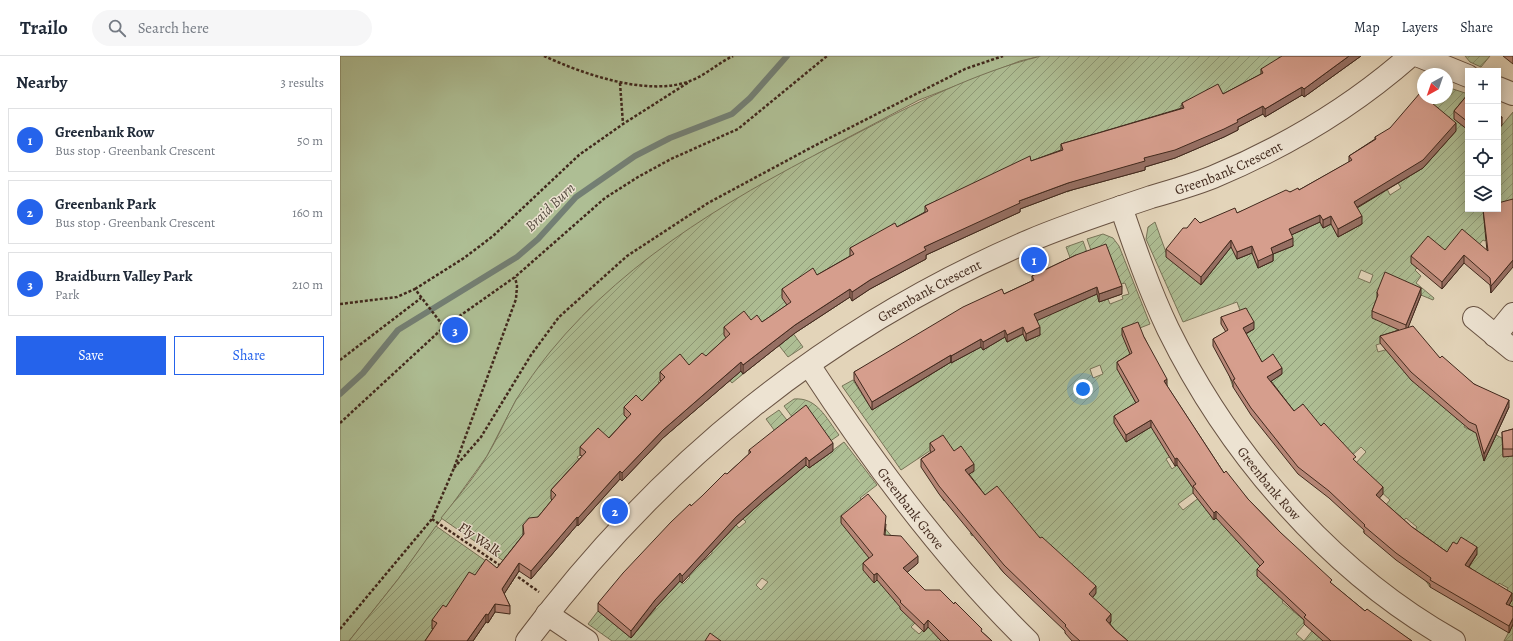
<!DOCTYPE html>
<meta charset="utf-8">
<style>
body{margin:0;font-family:Alegreya,serif;background:#f6f6f7;color:#1f2937}
.controls{position:absolute;right:12px;top:12px;display:grid;overflow:hidden;border-radius:0px;box-shadow:0 2px 10px #0003}
.controls button{width:36px;height:36px;display:grid;place-items:center;padding:0;border:0;border-bottom:1px solid #e0e1e3;background:#fff;color:#1f2937;font:20px sans-serif}
.compass{position:absolute;left:1077px;top:12px;width:36px;height:36px;border-radius:50%;background:#fff;box-shadow:0 2px 10px #0003;rotate:220deg}
.you{position:absolute;left:743px;top:333px;width:14px;height:14px;margin:-10px;border:3px solid #fff;border-radius:50%;background:#1a73e8;box-shadow:0 0 0 6px #1a73e833}
.badge{display:grid;place-items:center;width:26px;height:26px;border-radius:50%;background:#2563eb;color:#fff;font-size:13px;font-weight:700}
.pin{position:absolute;translate:-50% -50%;border:2px solid #fff;box-shadow:0 1px 4px #0006}
.list{margin:0;padding:0;list-style:none}
h2{display:flex;justify-content:space-between;align-items:center;height:52px;margin:0;padding:0 16px;font-size:17px}
h2 small{font-size:13px;font-weight:400;color:#747a83}
.list li{display:grid;grid-template-columns:26px 1fr auto;gap:12px;align-items:center;box-sizing:border-box;height:64px;margin:0 8px 8px;padding:0 8px;border:1px solid #e0e1e3;border-radius:0px}
.list b{display:block;font-size:15px;white-space:nowrap}
.list p{margin:0;font-size:13px;white-space:nowrap;color:#747a83}
.list em{font-size:13px;font-style:normal;color:#747a83}
.actions{display:flex;gap:8px;padding:12px 16px}
.actions a{flex:1;padding:9px 0;border:1px solid #2563eb;border-radius:0px;text-align:center;font-size:14px;color:#2563eb}
.actions .main{background:#2563eb;color:#fff}
.icon{flex:none;width:22px;height:22px;fill:none;stroke:currentColor;stroke-width:2;stroke-linecap:round;stroke-linejoin:round}
.map{position:relative;flex:none;width:1173px;height:585px;overflow:hidden}
header{display:flex;align-items:center;gap:24px;box-sizing:border-box;height:56px;padding:0 20px;background:#fff;border-bottom:1px solid #e0e1e3}
header strong{font-size:19px}
nav{display:flex;gap:22px;margin-inline-start:auto;font-size:14px}
.search{width:280px;height:36px;background:#f6f6f7;display:flex;align-items:center;gap:10px;box-sizing:border-box;padding:0 14px;border-radius:22px;color:#747a83;font-size:15px}
main{display:flex}
aside{flex:1;background:#fff}
.map>svg:first-child{display:block}
.park{fill:#aebe94;stroke:#787458}
.garden{fill:url(#garden-furrows);stroke:#787458;fill-rule:evenodd}
.lines{fill:none;stroke-linecap:round;stroke-linejoin:round}
.stream{stroke:#737f74;stroke-width:6}
.minor-casing{stroke:#6a5444;stroke-width:24}
.tertiary-casing{stroke:#6a5444;stroke-width:24}
.path{stroke:#41291d;stroke-width:2.5;stroke-dasharray:3 2;stroke-linecap:butt}
.minor{stroke:#ede3d2;stroke-width:22}
.tertiary{stroke:#ede3d2;stroke-width:22}
.wall{fill:#b88879;stroke:#41291d}
.shaded-wall{fill:#966f63;stroke:#41291d}
.building{fill:#d69e8d;stroke:#41291d}
.labels{text-anchor:middle;stroke-width:3;stroke-linejoin:round;paint-order:stroke}
.street-label{font-size:14px;fill:#41291d;stroke:#ede3d2}
.water-label{font-size:15px;font-style:italic;fill:#564d41;stroke:#ede3d2}
</style>
<header>
<strong>Trailo</strong>
<div class="search"><svg class="icon" aria-label="search" viewBox="0 0 24 24"><circle cx="10" cy="10" r="6"/><path d="M15 15l6 6"/></svg>Search here</div>
<nav><a>Map</a><a>Layers</a><a>Share</a></nav>
</header>
<main>
<aside>
<h2>Nearby<small>3 results</small></h2>
<ul class="list">
<li><span class="badge">1</span><div><b>Greenbank Row</b><p>Bus stop · Greenbank Crescent</p></div><em>50 m</em></li>
<li><span class="badge">2</span><div><b>Greenbank Park</b><p>Bus stop · Greenbank Crescent</p></div><em>160 m</em></li>
<li><span class="badge">3</span><div><b>Braidburn Valley Park</b><p>Park</p></div><em>210 m</em></li>
</ul>
<div class="actions"><a class="main">Save</a><a>Share</a></div>
</aside>
<div class="map">
<svg width="1173" height="585" viewBox="0 0 1173 585">
<defs>
<pattern id="garden-furrows" width="10" height="10" patternUnits="userSpaceOnUse"><rect width="10" height="10" fill="#aebe94"/><path d="M-1 1l2-2M0 10L10 0M9 11l2-2" fill="none" stroke="#8f9a78"/></pattern>
</defs>
<rect width="100%" height="100%" fill="#e3d4b9"/>
<filter id="stains"><feTurbulence type="fractalNoise" baseFrequency=".005" numOctaves="4"/><feColorMatrix values="0 0 0 0 .2 0 0 0 0 .09 0 0 0 0 .02 0 0 0 .5 -.17"/></filter>
<radialGradient id="worn" r=".72"><stop offset=".6" stop-color="#630" stop-opacity="0"/><stop offset="1" stop-color="#630" stop-opacity=".3"/></radialGradient>
<path class="park" d="M 0,0 L 701,0 L 680,5 L 579,44 L 477,98 L 250,252 L 210,297 L 176,344 L 147,400 L 59,522 L 9,585 L 0,585 Z"/>
<path class="garden" d="M 701,0 L 943,0 L 909,33 L 854,44 L 840,50 L 844,60 L 732,134 L 727,136 L 719,113 L 451,254 L 442,262 L 463,291 L 448,301 L 420,265 L 384,293 L 403,318 L 392,327 L 372,303 L 349,317 L 340,307 L 318,326 L 326,336 L 284,359 L 293,368 L 237,401 L 247,412 L 222,431 L 184,482 L 168,508 L 101,462 C 117,442 134,422 147,400 C 158,382 166,362 176,344 C 186,328 198,311 210,296 C 290,198 403,135 514,79 C 574,48 634,17 701,0 Z
M 1125,0 L 1150,0 L 1141,11 L 1130,6 Z
M 1107,31 L 1128,38 L 1114,63 L 1128,74 L 1128,153 L 1158,153 L 1158,74 L 1173,56 L 1173,155 L 1145,185 L 1143,184 L 1118,213 L 1088,188 L 1071,207 L 1077,212 L 1075,214 L 1081,220 L 1076,227 L 1094,242 L 1093,244 L 1052,227 L 1063,276 L 1061,281 L 1036,289 L 1038,296 L 1079,284 L 1055,304 L 1073,326 L 1097,306 L 1076,327 L 1113,359 L 1139,338 L 1124,371 L 1141,379 L 1151,390 L 1156,379 L 1162,382 L 1163,400 L 1173,400 L 1173,558 L 1164,540 L 1168,532 L 1159,527 L 1154,534 L 1125,516 L 1137,498 L 1090,531 L 1086,525 L 1103,501 L 1074,480 L 1056,504 L 1054,502 L 1077,471 L 1066,462 L 1061,468 L 1023,476 L 1050,444 L 1028,424 L 1006,418 L 1026,396 L 1021,391 L 1005,406 L 954,362 L 928,327 L 933,305 L 893,331 L 889,319 L 916,303 L 903,279 L 902,260 L 897,246 L 843,266 L 806,183 L 808,171 L 815,166 L 827,199 L 889,186 L 897,203 L 912,197 L 918,212 L 933,205 L 913,158 L 949,180 L 978,163 L 983,172 L 991,168 L 998,181 L 1022,168 L 1017,152 L 1047,133 L 1050,139 L 1061,132 L 1058,127 L 1066,122 L 1042,84 L 1083,42 L 1107,42 ZM 1021,214 L 1033,219 L 1030,227 L 1018,222 Z
M 763,178 L 773,182 L 779,190 L 810,268 L 782,279 L 805,289 L 780,318 L 796,347 L 827,330 L 829,334 L 811,371 L 856,384 L 826,403 L 832,413 L 837,409 L 853,432 L 879,418 L 838,448 L 843,454 L 860,441 L 873,464 L 877,461 L 925,513 L 918,520 L 925,528 L 933,520 L 950,536 L 942,546 L 964,564 L 995,534 L 956,578 L 964,585 L 980,565 L 984,585 L 772,585 L 726,576 L 723,573 L 756,537 L 663,516 L 659,511 L 693,481 L 646,469 L 632,480 L 630,477 L 654,458 L 645,447 L 615,436 L 604,445 L 600,439 L 633,415 L 614,402 L 603,386 L 561,414 L 502,330 L 513,324 L 532,354 L 550,301 L 569,332 L 606,309 L 599,298 L 641,291 L 643,294 L 651,289 L 658,266 L 667,286 L 683,278 L 686,285 L 700,279 L 693,264 L 734,212 L 726,191 L 743,185 L 749,202 L 756,237 L 768,243 L 770,248 L 783,243 L 782,240 L 789,238 L 785,227 L 778,229 L 753,200 L 747,183 ZM 760,309 L 763,318 L 753,322 L 750,313 Z
M 454,343 C 477,341 486,362 499,379 L 489,386 L 455,365 L 444,350 Z
M 439,354 L 450,368 L 466,407 L 469,412 L 504,386 L 537,429 L 520,442 L 553,482 L 543,520 L 575,567 L 571,571 L 579,578 L 606,553 L 593,576 L 601,585 L 272,585 L 248,568 L 258,555 L 291,582 L 316,552 L 283,525 L 334,521 L 343,528 L 350,521 L 341,514 L 335,474 L 365,504 L 372,497 L 370,441 L 399,472 L 406,466 L 403,463 L 424,444 L 440,382 L 426,363 ZM 422,522 L 428,526 L 421,534 L 416,529 Z
M 96,470 L 173,524 L 170,529 L 146,512 L 136,573 L 140,575 L 136,580 L 92,572 L 97,576 L 91,585 L 9,585 L 59,522 Z
M 1173,568 L 1173,585 L 1164,585 Z"/>
<g class="lines">
<path class="stream" d="M 0,338 L 23,317 L 58,274 L 177,201 L 198,183 L 236,141 L 295,100 L 330,82 L 392,58 L 410,42 L 447,0"/>
<g class="minor-casing">
<g id="minor">
<path d="M 1079,0 L 1128,20"/>
<path d="M 1158,32 L 1173,38"/>
<path id="s1" d="M 781,151 C 795,192 809,233 828,273 C 890,399 991,516 1114,585"/>
<path d="M 1134,262 L 1173,294"/>
<path d="M 1155,280 L 1173,258"/>
<path id="s2" d="M 469,309 C 533,407 604,503 688,585"/>
<path d="M 207,558 L 247,585"/>
</g>
</g>
<g class="tertiary-casing">
<g id="tertiary">
<path id="s3" d="M 187,585 C 318,409 486,272 689,185 C 729,168 770,155 811,141 C 832,135 853,129 873,121 C 945,91 1012,51 1070,0"/>
</g>
</g>
<path class="path" d="M 204,0 C 243,18 308,41 350,25 C 366,19 378,7 393,0
M 280,27 L 283,68
M 75,233 L 124,202 L 153,180 L 239,99 L 283,68 L 349,26
M 0,248 L 57,241 L 75,233 L 104,271
M 0,304 L 81,242
M 0,367 L 104,271 L 175,221 L 265,142 L 298,121 L 331,103 L 398,73 L 487,0
M 114,412 L 141,381 L 191,299 L 219,261 L 287,200 L 368,147 L 474,90 L 625,13 L 663,0
M 92,463 L 161,510
M 174,518 L 199,536
M 0,573 L 92,463 L 114,412 L 176,243 L 177,230 L 175,221"/>
<use href="#minor" class="minor"/>
<use href="#tertiary" class="tertiary"/>
</g>
<path class="wall" d="M 1021,0 L 964,41 L 962,39 L 925,61 L 923,58 L 898,71 L 898,74 L 884,81 L 835,102 L 805,111 L 805,114 L 728,135 L 680,153 L 680,156 L 586,199 L 586,203 L 530,233 L 512,245 L 510,241 L 455,277 L 403,318 L 401,315 L 323,382 L 282,425 L 280,423 L 238,470 L 237,469 L 191,523 L 179,515 L 164,538 L 170,550 L 170,558 L 155,556 L 148,567 L 146,566 L 133,585 L 85,585 L 93,573 L 92,573 L 92,564 L 106,551 L 135,519 L 157,512 L 183,479 L 183,469 L 198,461 L 212,444 L 211,443 L 211,434 L 242,400 L 240,399 L 240,391 L 269,382 L 287,362 L 284,359 L 284,351 L 302,345 L 321,325 L 320,324 L 320,316 L 349,309 L 366,300 L 386,282 L 384,279 L 384,271 L 411,264 L 422,266 L 447,249 L 442,242 L 442,233 L 477,219 L 510,200 L 510,192 L 557,171 L 585,156 L 585,150 L 691,105 L 721,94 L 721,88 L 842,52 L 842,47 L 883,38 L 921,18 L 921,13 Z
M 1163,0 L 1173,0 L 1173,8 Z
M 1128,38 L 1128,74 L 1114,63 L 1114,55 Z
M 1116,75 L 1083,112 L 1017,152 L 1022,168 L 998,181 L 991,168 L 983,172 L 980,166 L 951,179 L 953,190 L 933,198 L 933,205 L 918,212 L 912,197 L 897,203 L 891,191 L 861,229 L 826,201 L 826,193 L 847,172 L 860,167 L 897,157 L 950,136 L 959,134 L 1009,106 L 1009,100 L 1035,83 L 1035,81 Z
M 1143,153 L 1158,153 L 1151,237 L 1150,229 L 1124,207 L 1102,233 L 1071,207 L 1071,200 L 1105,194 L 1147,195 Z
M 736,199 L 782,238 L 759,246 L 757,238 L 697,264 L 700,279 L 686,285 L 683,278 L 667,286 L 665,281 L 643,294 L 641,291 L 611,307 L 611,306 L 532,354 L 514,324 L 514,316 L 664,238 L 692,225 L 692,220 Z
M 1037,236 L 1081,239 L 1068,271 L 1100,302 L 1134,328 L 1169,351 L 1144,405 L 1136,377 L 1129,373 L 1071,324 L 1040,287 L 1040,280 L 1059,274 L 1032,262 L 1032,255 L 1037,242 Z
M 881,261 L 914,273 L 906,278 L 922,306 L 942,318 L 931,325 L 954,355 L 981,370 L 1016,406 L 1043,438 L 1039,442 L 1072,471 L 1107,496 L 1137,498 L 1129,511 L 1172,544 L 1169,549 L 1173,551 L 1173,568 L 1169,577 L 1090,531 L 1090,528 L 1056,504 L 1024,477 L 1024,474 L 989,442 L 958,418 L 911,359 L 893,331 L 893,327 L 873,290 L 873,283 L 886,276 L 881,268 Z
M 782,272 L 804,281 L 827,330 L 884,417 L 908,443 L 940,476 L 992,528 L 1025,555 L 1072,585 L 983,585 L 964,568 L 964,564 L 917,520 L 917,513 L 920,510 L 876,462 L 874,464 L 853,437 L 853,432 L 837,409 L 835,410 L 811,371 L 786,386 L 774,367 L 774,360 L 796,347 L 777,313 L 777,306 L 790,298 L 782,279 Z
M 1173,373 L 1173,400 L 1163,401 L 1162,376 Z
M 590,387 L 614,395 L 634,415 L 629,418 L 645,439 L 700,482 L 756,537 L 752,542 L 771,565 L 770,568 L 775,574 L 788,585 L 732,585 L 725,577 L 725,575 L 664,517 L 599,438 L 581,411 L 581,403 L 591,396 L 590,394 Z
M 409,394 L 493,395 L 469,412 L 466,409 L 424,444 L 396,469 L 342,527 L 340,525 L 315,552 L 291,582 L 258,555 L 258,547 L 387,418 L 409,398 Z
M 501,460 L 546,468 L 545,479 L 578,507 L 567,516 L 585,534 L 642,576 L 652,585 L 601,585 L 588,571 L 584,576 L 560,553 L 560,551 L 537,524 L 534,527 L 523,514 L 523,507 L 529,502 L 501,467 Z"/>
<path class="shaded-wall" d="M 1009,0 L 1021,0 L 964,41 L 964,33 Z
M 962,31 L 962,39 L 925,61 L 925,53 Z
M 923,50 L 923,58 L 898,71 L 898,74 L 884,81 L 835,102 L 805,111 L 805,114 L 728,135 L 680,153 L 680,156 L 586,199 L 586,203 L 530,233 L 512,245 L 512,236 L 530,224 L 584,191 L 679,145 L 728,127 L 804,102 L 897,64 Z
M 1162,61 L 1162,69 L 1158,74 L 1158,66 Z
M 1116,67 L 1116,75 L 1083,112 L 1014,153 L 1014,146 Z
M 980,159 L 980,166 L 949,180 L 949,173 Z
M 991,160 L 991,168 L 983,172 L 983,164 Z
M 1022,160 L 1022,168 L 998,181 L 998,173 Z
M 953,182 L 953,190 L 933,198 L 933,205 L 918,212 L 918,205 L 931,192 Z
M 891,184 L 891,191 L 861,229 L 861,221 Z
M 912,190 L 912,197 L 897,203 L 897,196 Z
M 1124,199 L 1124,207 L 1102,233 L 1102,226 Z
M 1173,204 L 1173,211 L 1151,237 L 1151,230 Z
M 782,230 L 782,238 L 759,246 L 759,238 Z
M 757,231 L 757,238 L 694,266 L 694,258 Z
M 1081,232 L 1081,239 L 1066,277 L 1066,269 Z
M 510,233 L 510,241 L 455,277 L 403,318 L 403,309 L 455,269 Z
M 914,266 L 914,273 L 903,279 L 903,272 Z
M 683,271 L 683,278 L 667,286 L 667,279 Z
M 700,271 L 700,279 L 686,285 L 686,278 Z
M 665,274 L 665,281 L 643,294 L 643,286 Z
M 641,283 L 641,291 L 611,307 L 611,300 Z
M 611,299 L 611,306 L 532,354 L 532,346 Z
M 401,306 L 401,315 L 323,382 L 282,425 L 282,417 L 323,374 Z
M 942,312 L 942,318 L 927,328 L 927,321 Z
M 827,323 L 827,330 L 824,325 Z
M 1169,344 L 1169,351 L 1144,405 L 1144,398 Z
M 811,364 L 811,371 L 786,386 L 786,379 Z
M 493,387 L 493,395 L 469,412 L 469,405 Z
M 466,401 L 466,409 L 424,444 L 396,469 L 342,527 L 342,520 L 396,461 L 424,436 Z
M 837,402 L 837,409 L 835,410 L 835,403 Z
M 634,408 L 634,415 L 625,421 L 625,414 Z
M 280,415 L 280,423 L 238,470 L 238,462 Z
M 1043,431 L 1043,438 L 1036,446 L 1036,439 Z
M 876,455 L 876,462 L 874,464 L 874,457 Z
M 237,461 L 237,469 L 191,523 L 191,515 Z
M 1137,491 L 1137,498 L 1125,516 L 1125,509 Z
M 578,500 L 578,507 L 563,520 L 563,512 Z
M 179,507 L 179,515 L 162,541 L 162,533 Z
M 340,517 L 340,525 L 315,552 L 291,582 L 291,575 L 315,544 Z
M 537,517 L 537,524 L 534,527 L 534,519 Z
M 756,530 L 756,537 L 749,546 L 749,538 Z
M 1172,537 L 1172,544 L 1166,555 L 1166,548 Z
M 155,548 L 155,556 L 148,567 L 148,559 Z
M 146,558 L 146,566 L 133,585 L 127,585 Z
M 771,558 L 771,565 L 766,571 L 766,564 Z
M 1173,562 L 1173,568 L 1169,577 L 1169,570 Z
M 588,564 L 588,571 L 584,576 L 584,569 Z"/>
<path class="building" d="M 942,0 L 1009,0 L 964,33 L 962,31 L 925,53 L 923,50 L 897,64 L 898,66 L 884,73 L 835,94 L 804,102 L 805,105 L 728,127 L 679,145 L 680,147 L 584,191 L 586,194 L 530,224 L 512,236 L 510,233 L 455,269 L 403,309 L 401,306 L 323,374 L 282,417 L 280,415 L 238,462 L 237,461 L 191,515 L 179,507 L 162,533 L 170,550 L 155,548 L 148,559 L 146,558 L 127,585 L 85,585 L 97,567 L 92,564 L 103,549 L 106,551 L 129,516 L 135,519 L 146,503 L 157,512 L 184,478 L 183,469 L 189,462 L 198,461 L 216,439 L 211,434 L 246,396 L 240,391 L 258,372 L 269,382 L 291,358 L 284,351 L 296,339 L 302,345 L 325,321 L 320,316 L 340,298 L 349,309 L 362,297 L 366,300 L 390,278 L 384,271 L 404,255 L 411,264 L 417,259 L 422,266 L 451,246 L 442,233 L 473,212 L 477,219 L 514,198 L 510,192 L 555,167 L 557,171 L 588,155 L 585,150 L 690,100 L 691,105 L 723,94 L 721,88 L 844,52 L 842,47 L 878,28 L 883,38 L 923,17 L 921,13 Z
M 1080,37 L 1083,39 L 1083,42 L 1086,42 L 1116,67 L 1083,104 L 1014,146 L 1022,160 L 998,173 L 991,160 L 983,164 L 980,159 L 949,173 L 953,182 L 931,192 L 933,198 L 918,205 L 912,190 L 897,196 L 891,184 L 861,221 L 826,193 L 843,172 L 847,172 L 855,162 L 860,167 L 895,152 L 897,157 L 946,134 L 950,136 L 958,132 L 959,134 L 1012,104 L 1009,100 L 1036,83 L 1035,81 L 1050,72 Z
M 1128,38 L 1128,66 L 1114,55 Z
M 1158,58 L 1162,61 L 1158,66 Z
M 1173,143 L 1173,204 L 1151,230 L 1150,222 L 1124,199 L 1102,226 L 1071,200 L 1088,180 L 1105,194 L 1122,173 L 1148,195 L 1143,153 L 1158,153 L 1158,147 Z
M 766,188 L 782,230 L 759,238 L 757,231 L 694,258 L 700,271 L 686,278 L 683,271 L 667,279 L 665,274 L 643,286 L 641,283 L 611,300 L 611,299 L 532,346 L 514,316 L 623,251 L 662,233 L 664,238 L 694,224 L 692,220 L 736,199 Z
M 1045,216 L 1081,232 L 1066,269 L 1032,255 L 1038,239 L 1037,236 Z
M 906,252 L 914,266 L 903,272 L 922,306 L 933,298 L 942,312 L 927,321 L 954,355 L 963,348 L 981,370 L 984,367 L 1016,401 L 1013,403 L 1043,431 L 1036,439 L 1072,471 L 1107,496 L 1113,486 L 1117,488 L 1121,481 L 1137,491 L 1125,509 L 1172,537 L 1166,548 L 1173,551 L 1173,562 L 1169,570 L 1090,524 L 1091,522 L 1056,497 L 1024,470 L 1025,469 L 989,435 L 958,411 L 911,352 L 893,324 L 895,323 L 873,283 L 888,274 L 881,261 Z
M 798,266 L 804,281 L 827,323 L 824,325 L 884,417 L 886,415 L 908,443 L 940,476 L 992,524 L 990,526 L 1025,555 L 1027,553 L 1072,585 L 991,585 L 964,561 L 966,559 L 917,513 L 924,506 L 876,455 L 874,457 L 853,430 L 856,428 L 837,402 L 835,403 L 811,364 L 786,379 L 774,360 L 799,345 L 777,306 L 792,297 L 782,272 Z
M 1073,270 L 1100,302 L 1102,300 L 1134,328 L 1169,344 L 1144,398 L 1136,369 L 1129,366 L 1071,316 L 1040,280 Z
M 466,349 L 493,387 L 469,405 L 466,401 L 424,436 L 396,461 L 342,520 L 340,517 L 315,544 L 291,575 L 258,547 L 283,517 L 331,466 L 350,448 L 351,450 L 362,440 L 385,417 L 387,418 L 411,396 L 409,394 Z
M 1173,373 L 1173,393 L 1163,393 L 1162,376 Z
M 603,379 L 614,395 L 621,390 L 634,408 L 625,414 L 645,439 L 657,430 L 700,482 L 702,481 L 756,530 L 749,538 L 771,558 L 766,564 L 775,574 L 788,585 L 740,585 L 731,577 L 725,570 L 726,569 L 664,509 L 599,430 L 581,403 L 595,394 L 590,387 Z
M 528,438 L 546,460 L 544,479 L 561,480 L 578,500 L 563,512 L 585,534 L 600,534 L 614,548 L 615,546 L 642,573 L 641,575 L 652,585 L 609,585 L 588,564 L 584,569 L 560,546 L 561,545 L 537,517 L 534,519 L 523,507 L 533,499 L 501,460 Z
M 370,577 L 381,585 L 365,585 Z"/>
<g class="labels">
<g class="street-label">
<text dy="5" stroke="none"><textPath href="#s3" startOffset="862">Greenbank Crescent</textPath></text>
<text dy="5" stroke="none"><textPath href="#s3" startOffset="538">Greenbank Crescent</textPath></text>
<text dy="5" stroke="none"><textPath href="#s1" startOffset="316">Greenbank Row</textPath></text>
<text dy="5" stroke="none"><textPath href="#s2" startOffset="176">Greenbank Grove</textPath></text>
<text transform="translate(140 483) rotate(35)" y="5">Fly Walk</text>
</g>
<g class="water-label">
<text transform="translate(210 151) rotate(-44)" y="5">Braid Burn</text>
</g>
</g>
<rect width="100%" height="100%" filter="url(#stains)"/>
<rect width="100%" height="100%" fill="url(#worn)"/>
</svg>
<div class="controls">
<button>+</button>
<button>−</button>
<button><svg class="icon" aria-label="locate" viewBox="0 0 24 24"><circle cx="12" cy="12" r="6"/><path d="M12 2v4M12 18v4M2 12h4M18 12h4"/></svg></button>
<button><svg class="icon" aria-label="layers" viewBox="0 0 24 24"><path d="M12 4l9 5-9 5-9-5zM3 14l9 5 9-5"/></svg></button>
</div>
<svg class="compass" viewBox="-18 -18 36 36"><path d="M0-13l5 13h-10z" fill="#e53935"/><path d="M0 13l5-13h-10z" fill="#747a83"/></svg>
<div class="you"></div>
<div class="pin badge" style="left:694px;top:204px">1</div>
<div class="pin badge" style="left:275px;top:455px">2</div>
<div class="pin badge" style="left:115px;top:274px">3</div>
</div>
</main>
